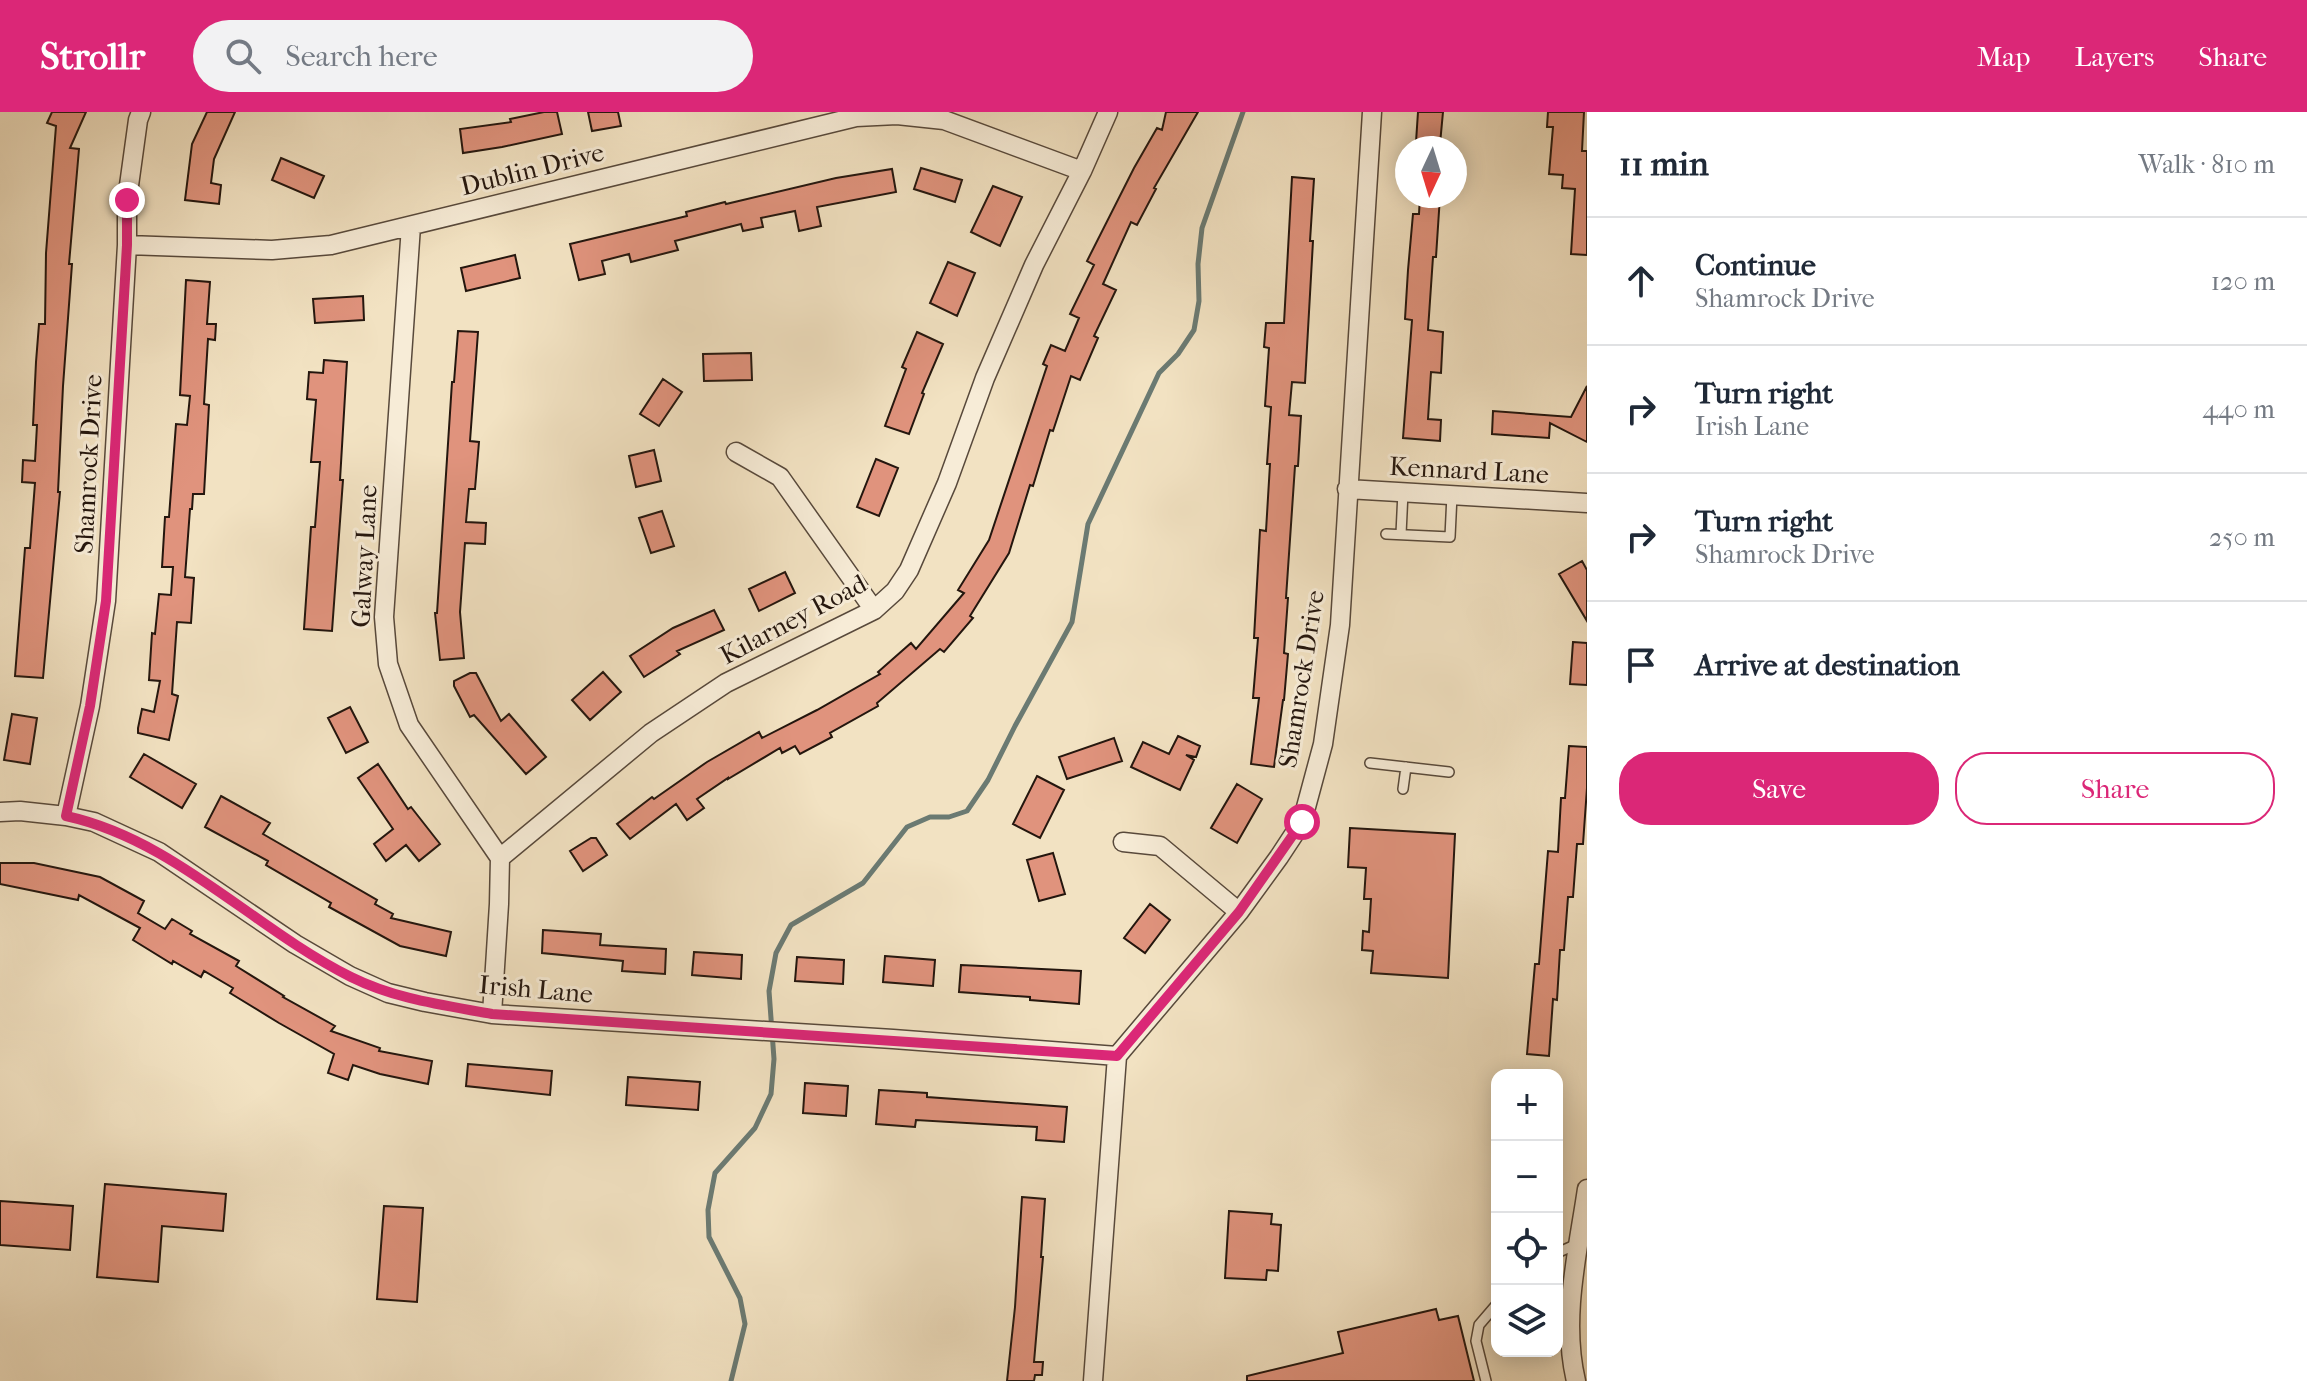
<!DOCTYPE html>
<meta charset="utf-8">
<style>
body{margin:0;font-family:"IM FELL French Canon",serif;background:#f2f2f3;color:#1f2937}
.controls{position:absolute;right:24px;bottom:24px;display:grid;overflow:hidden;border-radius:16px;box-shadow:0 4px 20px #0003}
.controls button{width:72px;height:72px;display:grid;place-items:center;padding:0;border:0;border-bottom:2px solid #e0e1e3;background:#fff;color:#1f2937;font:40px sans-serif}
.compass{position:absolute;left:1395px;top:24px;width:72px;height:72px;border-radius:50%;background:#fff;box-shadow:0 4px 20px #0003;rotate:184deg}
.stop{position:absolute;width:24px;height:24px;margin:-18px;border:6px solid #db2777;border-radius:50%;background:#fff}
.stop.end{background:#db2777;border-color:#fff;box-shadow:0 2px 8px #0008}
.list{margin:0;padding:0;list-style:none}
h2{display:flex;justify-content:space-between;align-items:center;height:104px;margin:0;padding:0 32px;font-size:34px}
h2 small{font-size:26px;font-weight:400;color:#747a83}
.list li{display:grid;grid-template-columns:52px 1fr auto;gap:24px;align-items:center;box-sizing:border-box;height:128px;padding:0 32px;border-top:2px solid #e0e1e3}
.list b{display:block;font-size:30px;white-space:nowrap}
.list p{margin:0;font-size:26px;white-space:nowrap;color:#747a83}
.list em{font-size:26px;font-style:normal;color:#747a83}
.actions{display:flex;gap:16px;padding:24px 32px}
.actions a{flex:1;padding:18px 0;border:2px solid #db2777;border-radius:32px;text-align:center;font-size:28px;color:#db2777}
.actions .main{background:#db2777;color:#fff}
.icon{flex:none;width:44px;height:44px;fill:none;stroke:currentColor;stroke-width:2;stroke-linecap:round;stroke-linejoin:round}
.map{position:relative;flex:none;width:1587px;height:1269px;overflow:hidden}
header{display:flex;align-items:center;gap:48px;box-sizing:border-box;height:112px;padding:0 40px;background:#db2777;color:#fff}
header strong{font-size:38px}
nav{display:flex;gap:44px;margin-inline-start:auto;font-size:28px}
.search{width:560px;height:72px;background:#f2f2f3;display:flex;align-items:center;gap:20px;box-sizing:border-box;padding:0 28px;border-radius:44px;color:#747a83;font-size:30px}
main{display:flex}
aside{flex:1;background:#fff}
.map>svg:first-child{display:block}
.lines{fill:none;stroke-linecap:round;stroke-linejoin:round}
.stream{stroke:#6b7a72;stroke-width:5}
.building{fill:#e0937d;stroke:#24160e;stroke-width:2}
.service-casing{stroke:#58493b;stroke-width:12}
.minor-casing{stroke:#58493b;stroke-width:21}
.service{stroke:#f7ecd7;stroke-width:9}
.minor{stroke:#f7ecd7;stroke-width:18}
.route{stroke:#db2777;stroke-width:10}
.labels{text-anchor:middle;stroke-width:6;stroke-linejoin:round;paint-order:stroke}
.street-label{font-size:26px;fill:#24160e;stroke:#f7ecd7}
</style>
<header>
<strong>Strollr</strong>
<div class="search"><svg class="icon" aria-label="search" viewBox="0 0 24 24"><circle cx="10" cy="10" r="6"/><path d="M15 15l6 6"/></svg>Search here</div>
<nav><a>Map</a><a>Layers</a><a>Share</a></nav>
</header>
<main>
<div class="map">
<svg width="1587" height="1269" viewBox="0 0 1587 1269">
<rect width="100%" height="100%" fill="#f2e2c2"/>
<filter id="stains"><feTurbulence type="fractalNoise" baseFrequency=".0025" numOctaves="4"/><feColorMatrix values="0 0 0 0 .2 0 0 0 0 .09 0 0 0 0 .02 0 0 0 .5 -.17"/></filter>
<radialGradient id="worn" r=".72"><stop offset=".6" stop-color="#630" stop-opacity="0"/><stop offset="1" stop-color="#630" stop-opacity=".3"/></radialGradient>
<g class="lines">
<path class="stream" d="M 731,1269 L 745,1212 L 740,1186 L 709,1125 L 708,1098 L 715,1061 L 755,1016 L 771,982 L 774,947 L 769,879 L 776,841 L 791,813 L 863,771 L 907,715 L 930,705 L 949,705 L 967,699 L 988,668 L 1015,614 L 1072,510 L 1088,412 L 1159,261 L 1178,242 L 1194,218 L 1199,189 L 1198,152 L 1202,116 L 1243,0"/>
</g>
<path class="building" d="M 52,0 L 86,0 L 70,36 L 79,37 L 69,152 L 72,152 L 63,274 L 58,380 L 60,380 L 43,566 L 15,564 L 25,436 L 30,436 L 35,371 L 22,370 L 23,348 L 35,349 L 37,313 L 33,313 L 36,250 L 39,212 L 45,212 L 46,141 L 56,14 L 47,11 Z
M 207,0 L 235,0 L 214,47 L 211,71 L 221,73 L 219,92 L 185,88 L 192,32 Z
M 544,0 L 557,0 L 562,22 L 502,35 L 463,41 L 460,17 L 511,10 L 510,7 Z
M 588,0 L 618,0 L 621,14 L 592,19 Z
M 1166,0 L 1198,0 L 1154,76 L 1156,77 L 1137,113 L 1131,110 L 1103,172 L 1116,178 L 1094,224 L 1098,226 L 1080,268 L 1071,264 L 1053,319 L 1050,318 L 1033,374 L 1030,373 L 1009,441 L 970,504 L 973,506 L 944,540 L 940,537 L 877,591 L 878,594 L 830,621 L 832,625 L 800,642 L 795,634 L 782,641 L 780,636 L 728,667 L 728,666 L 697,687 L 704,696 L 687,708 L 676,692 L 630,727 L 617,712 L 652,685 L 654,687 L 707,650 L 759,620 L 762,626 L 817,598 L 880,562 L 878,560 L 911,531 L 916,537 L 964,481 L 958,478 L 989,428 L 1047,254 L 1043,252 L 1051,233 L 1065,239 L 1079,206 L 1070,202 L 1094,153 L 1087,149 L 1134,56 L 1157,16 L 1162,18 Z
M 1418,0 L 1443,0 L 1440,32 L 1416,30 Z
M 1548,0 L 1584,0 L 1582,39 L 1587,39 L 1587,143 L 1571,142 L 1575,77 L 1562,76 L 1563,63 L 1549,62 L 1553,15 L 1547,15 Z
M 281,46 L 324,64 L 314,86 L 272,68 Z
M 921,56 L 962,68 L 955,90 L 914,77 Z
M 892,57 L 896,80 L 817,95 L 821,114 L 799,119 L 795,99 L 761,106 L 763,115 L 743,119 L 741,112 L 675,129 L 678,138 L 631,150 L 629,142 L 602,149 L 605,162 L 579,168 L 570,132 L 687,104 L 686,100 L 725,90 L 726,92 L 836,66 Z
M 1292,65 L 1314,67 L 1310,129 L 1313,129 L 1305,271 L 1292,270 L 1289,303 L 1301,304 L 1298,354 L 1295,354 L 1286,486 L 1288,486 L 1284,541 L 1288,542 L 1284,588 L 1283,588 L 1274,655 L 1251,652 L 1259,586 L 1253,586 L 1258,526 L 1254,526 L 1260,418 L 1266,419 L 1270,352 L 1267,352 L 1271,295 L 1265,294 L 1269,236 L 1264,235 L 1266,211 L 1284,211 Z
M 993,74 L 1022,85 L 1000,134 L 971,120 Z
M 1420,84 L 1440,84 L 1436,145 L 1433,145 L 1428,218 L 1443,220 L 1441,261 L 1431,260 L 1428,307 L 1441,308 L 1440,329 L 1403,326 L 1412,208 L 1405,207 L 1408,158 L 1413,102 L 1419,102 Z
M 515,143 L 520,166 L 466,179 L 461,156 Z
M 948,150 L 975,161 L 957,204 L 930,191 Z
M 186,168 L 210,170 L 207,212 L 216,212 L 215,228 L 208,227 L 204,292 L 209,293 L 204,382 L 193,382 L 192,397 L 190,397 L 185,465 L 194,466 L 191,511 L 177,510 L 172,582 L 178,584 L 169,628 L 138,621 L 138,616 L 142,597 L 154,600 L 160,569 L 149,568 L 152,521 L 155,522 L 159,482 L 171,483 L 173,455 L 162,455 L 165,405 L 169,405 L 176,312 L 187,313 L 190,284 L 180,283 Z
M 363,184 L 364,208 L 315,211 L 313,187 Z
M 458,219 L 478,220 L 470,329 L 479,330 L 475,377 L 469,377 L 466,410 L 486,411 L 485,432 L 465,431 L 460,500 L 464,546 L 440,548 L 435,501 L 437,501 L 452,270 L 454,270 Z
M 917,220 L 943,232 L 922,281 L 924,282 L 909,322 L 885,314 L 906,257 L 902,255 Z
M 751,241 L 752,268 L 704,269 L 703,242 Z
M 324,248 L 347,250 L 340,368 L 343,368 L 332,519 L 304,517 L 311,415 L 315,415 L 320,350 L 311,350 L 316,288 L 307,287 L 309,260 L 323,261 Z
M 663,267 L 682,280 L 659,314 L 640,302 Z
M 1587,274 L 1587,330 L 1550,311 L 1549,326 L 1492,322 L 1493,299 L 1571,305 Z
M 654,338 L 661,369 L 636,375 L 629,344 Z
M 876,347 L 898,356 L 879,404 L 857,395 Z
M 662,399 L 674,434 L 651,441 L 639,406 Z
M 1582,449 L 1587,458 L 1587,509 L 1559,462 Z
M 785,460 L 795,481 L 759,499 L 749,477 Z
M 714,498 L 724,518 L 677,539 L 680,542 L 644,565 L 630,544 L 673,516 Z
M 1573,530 L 1587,531 L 1587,573 L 1570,572 Z
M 603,560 L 621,580 L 590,608 L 572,588 Z
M 470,561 L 476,561 L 501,609 L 509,602 L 546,645 L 526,662 L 474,603 L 470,605 L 454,574 L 454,569 Z
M 350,595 L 368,630 L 346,641 L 328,606 Z
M 12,602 L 37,606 L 30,652 L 4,648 Z
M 1178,624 L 1200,634 L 1196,645 L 1186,643 L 1194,648 L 1180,678 L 1131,655 L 1143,630 L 1169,642 Z
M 1114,626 L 1122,649 L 1067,667 L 1059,645 Z
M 1569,634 L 1587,635 L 1587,676 L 1583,732 L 1577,732 L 1573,785 L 1568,785 L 1564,838 L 1560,838 L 1557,888 L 1553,887 L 1549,944 L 1527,942 L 1535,852 L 1539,852 L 1548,739 L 1558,740 L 1561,686 L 1565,686 Z
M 144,642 L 196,672 L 182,696 L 130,665 Z
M 378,652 L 408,697 L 411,695 L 440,732 L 419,749 L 406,733 L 386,749 L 374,732 L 393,717 L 358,666 Z
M 1037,664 L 1064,678 L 1040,726 L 1013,712 Z
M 1237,672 L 1262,687 L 1237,731 L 1211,716 Z
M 221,684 L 270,711 L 263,722 L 377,788 L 375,792 L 393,802 L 391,806 L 451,820 L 446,844 L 400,834 L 329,795 L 331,791 L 266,753 L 268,749 L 205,715 Z
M 1350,716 L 1455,722 L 1448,866 L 1371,861 L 1373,839 L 1362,838 L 1363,819 L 1369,820 L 1371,787 L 1364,787 L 1366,756 L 1348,755 Z
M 591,726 L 596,726 L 607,743 L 583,759 L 570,739 Z
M 1053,741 L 1065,782 L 1039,789 L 1027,748 Z
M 0,751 L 34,751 L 100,765 L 144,789 L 138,801 L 165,817 L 172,807 L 192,819 L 190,822 L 239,849 L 236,854 L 284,884 L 283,885 L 335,914 L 331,919 L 380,936 L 379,939 L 432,949 L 428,972 L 380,962 L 353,953 L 348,968 L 328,961 L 334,942 L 279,911 L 230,881 L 233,876 L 204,859 L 201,865 L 173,849 L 172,852 L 133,828 L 140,816 L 79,783 L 78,788 L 0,772 Z
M 1150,792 L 1170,808 L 1145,841 L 1124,826 Z
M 543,818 L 601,822 L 600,833 L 666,837 L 665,862 L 622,859 L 623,849 L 542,841 Z
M 694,840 L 742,843 L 741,867 L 692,863 Z
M 885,844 L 935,848 L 933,874 L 883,870 Z
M 797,845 L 844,848 L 843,872 L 795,869 Z
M 961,853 L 1081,859 L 1079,892 L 1030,888 L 1030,885 L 959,880 Z
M 468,952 L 552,959 L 550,983 L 466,974 Z
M 628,965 L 700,970 L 698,998 L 626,993 Z
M 805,971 L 848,974 L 846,1004 L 803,1001 Z
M 879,978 L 927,981 L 927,985 L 1067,995 L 1064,1030 L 1036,1028 L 1037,1015 L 916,1008 L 915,1015 L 876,1012 Z
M 105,1072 L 226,1082 L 223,1119 L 162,1114 L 158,1170 L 97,1165 Z
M 1022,1085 L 1045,1087 L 1041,1145 L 1043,1145 L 1034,1250 L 1043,1250 L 1042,1263 L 1035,1263 L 1034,1269 L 1007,1269 L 1015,1195 Z
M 0,1089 L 73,1094 L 70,1138 L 0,1133 Z
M 384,1094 L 423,1096 L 417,1190 L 377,1187 Z
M 1229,1099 L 1272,1102 L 1271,1112 L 1281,1113 L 1278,1159 L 1267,1158 L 1266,1168 L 1225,1166 Z
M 1436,1197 L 1439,1208 L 1458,1204 L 1474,1269 L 1247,1269 L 1247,1264 L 1343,1241 L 1338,1220 Z"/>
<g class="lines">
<g class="service-casing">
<path id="service" d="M 1386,422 L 1450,425 L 1452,383
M 1401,422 L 1403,380
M 1370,651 L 1449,660
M 1403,677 L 1406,655
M 1557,1141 L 1579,1131
M 1486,1269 L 1476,1229 L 1479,1213 L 1497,1192"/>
</g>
<g class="minor-casing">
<path id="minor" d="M 411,114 L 384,505 L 388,552 L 409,613 L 500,746
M 127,133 L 272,138 L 331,133 L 856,5 L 897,3 L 944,8 L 1082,59
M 736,340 L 780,365 L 874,498
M 1347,377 L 1587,391
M 0,700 L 20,699 L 66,704 L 94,710 L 159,740 L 295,832 L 350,864 L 388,881 L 425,890 L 492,902 L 893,927 L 1117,944
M 66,704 L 90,594 L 106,489 L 127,133 L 127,88 L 138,8 L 141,0
M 1123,730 L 1160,734 L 1239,800
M 492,902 L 499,792 L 500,746 L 651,621 L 726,571 L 874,498 L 895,479 L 909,458 L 947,371 L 985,266 L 1034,153 L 1082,59 L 1108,0
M 1093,1269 L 1117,944 L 1239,800 L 1279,745 L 1302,710 L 1323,632 L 1340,513 L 1372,0
M 1576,1269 C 1561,1207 1578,1139 1587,1077"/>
</g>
<use href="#service" class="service"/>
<use href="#minor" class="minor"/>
</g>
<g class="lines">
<path class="route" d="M 127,88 L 127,133 L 106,489 L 90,594 L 66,704 C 175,728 253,816 351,865 C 395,887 443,893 492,902 L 1117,944 L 1239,800 L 1302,710"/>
</g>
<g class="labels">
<g class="street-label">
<text transform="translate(532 57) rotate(-14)" y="9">Dublin Drive</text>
<text transform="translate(88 352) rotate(-87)" y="9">Shamrock Drive</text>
<text transform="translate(1469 358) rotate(3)" y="9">Kennard Lane</text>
<text transform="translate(364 444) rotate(-87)" y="9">Galway Lane</text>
<text transform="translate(793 507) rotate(-28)" y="9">Kilarney Road</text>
<text transform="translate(1301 567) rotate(-81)" y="9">Shamrock Drive</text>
<text transform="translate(536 877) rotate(5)" y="9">Irish Lane</text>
</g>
</g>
<rect width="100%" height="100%" filter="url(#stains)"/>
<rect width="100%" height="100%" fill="url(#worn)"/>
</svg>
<div class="controls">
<button>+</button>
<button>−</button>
<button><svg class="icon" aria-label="locate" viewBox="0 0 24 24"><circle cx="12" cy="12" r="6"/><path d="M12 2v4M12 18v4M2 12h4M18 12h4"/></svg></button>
<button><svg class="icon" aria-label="layers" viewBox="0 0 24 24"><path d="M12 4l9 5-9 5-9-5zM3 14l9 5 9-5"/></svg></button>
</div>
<svg class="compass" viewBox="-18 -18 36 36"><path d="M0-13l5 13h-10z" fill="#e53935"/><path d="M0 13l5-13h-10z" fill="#747a83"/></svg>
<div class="stop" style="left:1302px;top:710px"></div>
<div class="stop end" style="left:127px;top:88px"></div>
</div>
<aside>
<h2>11 min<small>Walk · 810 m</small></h2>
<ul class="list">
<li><svg class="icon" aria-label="ahead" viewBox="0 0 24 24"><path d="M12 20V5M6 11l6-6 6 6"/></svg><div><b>Continue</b><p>Shamrock Drive</p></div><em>120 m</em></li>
<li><svg class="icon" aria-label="right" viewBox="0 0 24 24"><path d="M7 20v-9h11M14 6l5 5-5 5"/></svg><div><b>Turn right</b><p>Irish Lane</p></div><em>440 m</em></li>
<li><svg class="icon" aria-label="right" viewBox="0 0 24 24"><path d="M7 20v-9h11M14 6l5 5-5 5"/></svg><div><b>Turn right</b><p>Shamrock Drive</p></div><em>250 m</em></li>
<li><svg class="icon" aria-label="arrive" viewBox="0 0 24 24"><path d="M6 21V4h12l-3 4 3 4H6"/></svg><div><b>Arrive at destination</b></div></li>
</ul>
<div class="actions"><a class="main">Save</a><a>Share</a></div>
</aside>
</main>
